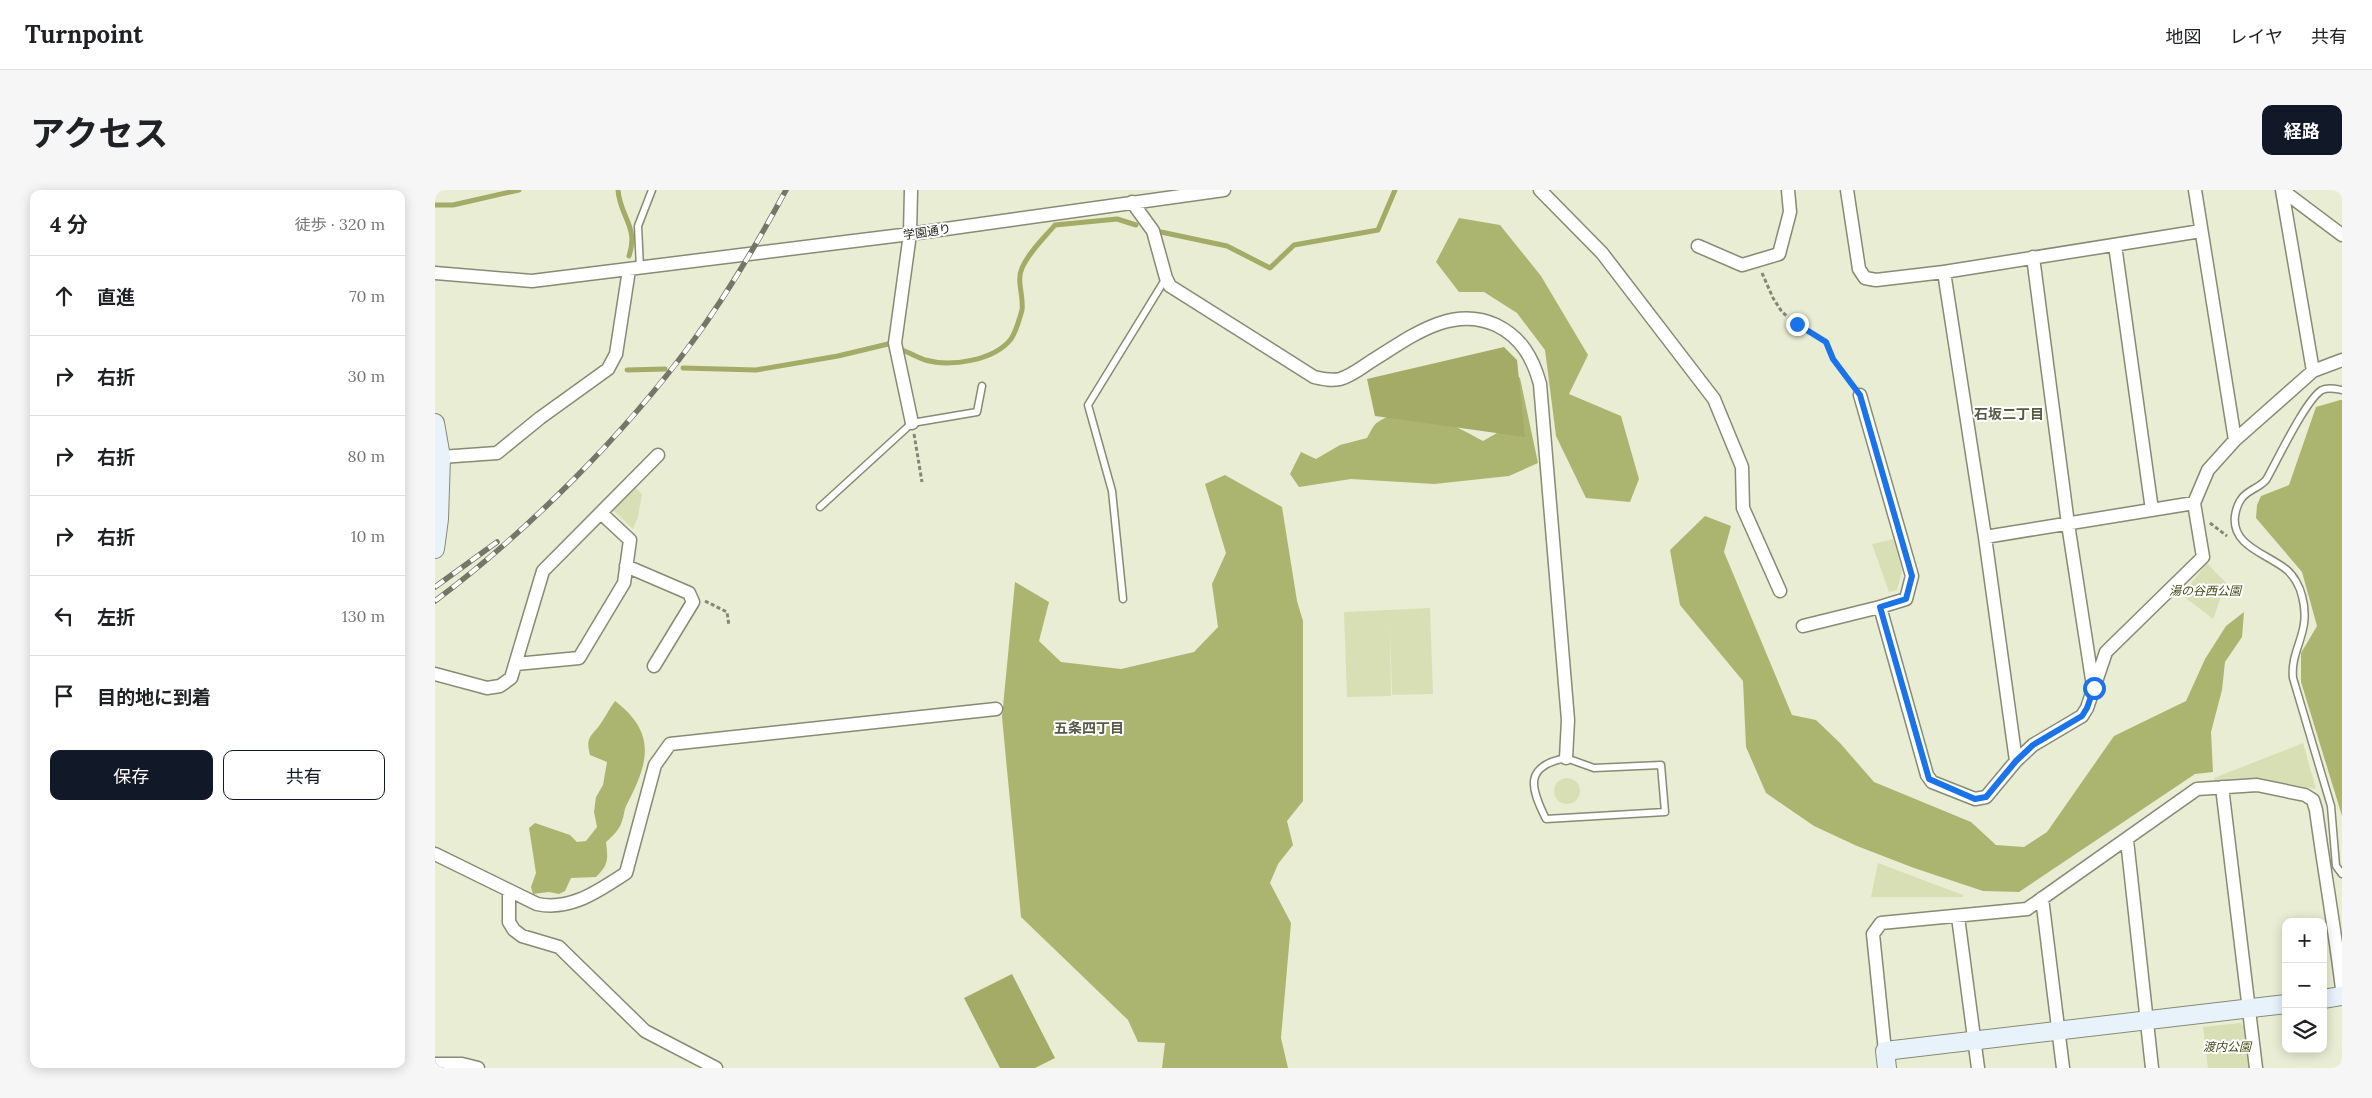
<!DOCTYPE html>
<html lang="ja">
<meta charset="utf-8">
<style>
body{margin:0;font-family:Lora,"Noto Sans JP",serif;background:#f6f6f6;color:#202124}
.controls{position:absolute;right:15px;bottom:15px;display:grid;overflow:hidden;border-radius:10px;box-shadow:0 2px 12px #0003}
.controls button{width:45px;height:45px;display:grid;place-items:center;padding:0;border:0;border-bottom:1px solid #e0e0e0;background:#fff;color:#202124;font:25px sans-serif}
.stop{position:absolute;width:15px;height:15px;margin:-11px;border:4px solid #1a73e8;border-radius:50%;background:#fff}
.stop.end{background:#1a73e8;border-color:#fff;box-shadow:0 1px 5px #0008}
.list{margin:0;padding:0;list-style:none}
h2{display:flex;justify-content:space-between;align-items:center;height:65px;margin:0;padding:0 20px;font-size:21px}
h2 small{font-size:16px;font-weight:400;color:#757577}
.list li{display:grid;grid-template-columns:32px 1fr auto;gap:15px;align-items:center;box-sizing:border-box;height:80px;padding:0 20px;border-top:1px solid #e0e0e0}
.list b{display:block;font-size:19px;white-space:nowrap}
.list em{font-size:16px;font-style:normal;color:#757577}
.actions{display:flex;gap:10px;padding:15px 20px}
.actions a{flex:1;padding:11px 0;border:1px solid #111827;border-radius:10px;text-align:center;font-size:18px;color:#111827}
.actions .main{background:#111827;color:#fff}
.icon{flex:none;width:28px;height:28px;fill:none;stroke:currentColor;stroke-width:2;stroke-linecap:round;stroke-linejoin:round}
.map{position:relative;flex:none;width:1907px;height:878px;overflow:hidden;border-radius:10px}
header{display:flex;align-items:center;gap:30px;box-sizing:border-box;height:70px;padding:0 25px;background:#fff;border-bottom:1px solid #e0e0e0}
header strong{font-size:24px}
nav{display:flex;gap:28px;margin-inline-start:auto;font-size:18px}
.intro{display:flex;align-items:center;justify-content:space-between;box-sizing:border-box;height:120px;padding:0 30px}
h1{margin:0;font-size:35px}
.button{padding:12px 22px;border-radius:10px;background:#111827;color:#fff;font-size:18px;font-weight:700}
main{display:flex;gap:30px;padding:0 30px}
aside{flex:1;background:#fff;border-radius:10px;box-shadow:0 2px 12px #0003}
.map>svg:first-child{display:block}
.green{fill:#d9dfb5}
.forest{fill:#acb570}
.water{fill:#a3ab67}
.lines{fill:none;stroke-linecap:round;stroke-linejoin:round}
.stream{stroke:#a3ab67;stroke-width:5}
.lane-casing{stroke:#878a74;stroke-width:9}
.street-casing{stroke:#878a74;stroke-width:15}
.secondary-casing{stroke:#878a74;stroke-width:20}
.path{stroke:#848776;stroke-width:3;stroke-dasharray:4 2.5;stroke-linecap:butt}
.lane{stroke:#fff;stroke-width:6}
.street{stroke:#fff;stroke-width:12}
.secondary{stroke:#e8f2fb;stroke-width:18}
.rail-casing{stroke:#747767;stroke-width:5.5}
.rail{stroke:#fff;stroke-width:4;stroke-dasharray:11;stroke-linecap:butt}
.route{stroke:#1a73e8;stroke-width:6}
.labels{text-anchor:middle;stroke-width:4;stroke-linejoin:round;paint-order:stroke}
.street-label{font-size:12px;fill:#21231a;stroke:#fff}
.park-label{font-size:12px;font-style:italic;fill:#454a16;stroke:#fff}
.neighbourhood-label{font-size:14px;font-weight:bold;fill:#575a45;stroke:#fff}
</style>
<header>
<strong>Turnpoint</strong>
<nav><a>地図</a><a>レイヤ</a><a>共有</a></nav>
</header>
<div class="intro"><h1>アクセス</h1><a class="button">経路</a></div>
<main>
<aside>
<h2>4 分<small>徒歩 · 320 m</small></h2>
<ul class="list">
<li><svg class="icon" aria-label="ahead" viewBox="0 0 24 24"><path d="M12 20V5M6 11l6-6 6 6"/></svg><div><b>直進</b></div><em>70 m</em></li>
<li><svg class="icon" aria-label="right" viewBox="0 0 24 24"><path d="M7 20v-9h11M14 6l5 5-5 5"/></svg><div><b>右折</b></div><em>30 m</em></li>
<li><svg class="icon" aria-label="right" viewBox="0 0 24 24"><path d="M7 20v-9h11M14 6l5 5-5 5"/></svg><div><b>右折</b></div><em>80 m</em></li>
<li><svg class="icon" aria-label="right" viewBox="0 0 24 24"><path d="M7 20v-9h11M14 6l5 5-5 5"/></svg><div><b>右折</b></div><em>10 m</em></li>
<li><svg class="icon" aria-label="left" viewBox="0 0 24 24"><path d="M17 20v-9H6M10 6l-5 5 5 5"/></svg><div><b>左折</b></div><em>130 m</em></li>
<li><svg class="icon" aria-label="arrive" viewBox="0 0 24 24"><path d="M6 21V4h12l-3 4 3 4H6"/></svg><div><b>目的地に到着</b></div></li>
</ul>
<div class="actions"><a class="main">保存</a><a>共有</a></div>
</aside>
<div class="map">
<svg width="1907" height="878" viewBox="0 0 1907 878">
<rect width="100%" height="100%" fill="#e9edd4"/>
<path class="green" d="M 200,297 L 207,304 L 203,327 L 198,339 L 177,319 Z
M 1459,349 L 1467,381 L 1462,400 L 1454,402 L 1437,354 Z
M 1772,373 L 1791,393 L 1778,429 L 1747,405 Z
M 995,418 L 998,504 L 957,505 L 955,435 L 956,506 L 912,507 L 909,422 Z
M 1868,553 L 1881,599 L 1819,588 L 1779,591 L 1779,588 Z
M1119 601a13 13 0 1 1 26 0a13 13 0 1 1-26 0Z
M 1443,673 L 1528,705 L 1528,707 L 1436,707 Z
M 1805,833 L 1810,837 L 1815,878 L 1773,878 L 1768,837 Z"/>
<path class="forest" d="M 1024,28 L 1065,35 L 1106,86 L 1153,165 L 1134,204 L 1186,226 L 1204,289 L 1195,312 L 1151,308 L 1121,246 L 1110,160 L 1082,123 L 1049,102 L 1024,102 L 1001,72 Z
M 1057,170 L 1085,188 L 1103,273 L 1074,286 L 999,294 L 916,289 L 864,297 L 855,284 L 866,262 L 881,269 L 905,255 L 932,248 C 935,243 938,235 943,232 C 976,210 1018,235 1048,251 L 1076,235 Z
M 1905,210 L 1907,210 L 1907,626 L 1866,492 L 1866,463 L 1882,436 L 1867,382 L 1821,328 L 1822,315 L 1826,306 L 1854,295 L 1881,217 Z
M 790,285 L 847,317 L 862,411 L 868,431 L 868,611 L 852,631 L 858,655 L 843,674 L 835,693 L 856,733 L 846,848 L 853,878 L 727,878 L 730,853 L 703,852 L 693,830 L 586,727 L 567,527 L 580,392 L 614,412 L 604,451 L 626,472 L 686,479 L 759,462 L 783,437 L 777,394 L 791,363 L 770,294 Z
M 1270,326 L 1296,336 L 1289,362 L 1357,525 L 1381,530 L 1405,553 L 1439,592 L 1536,632 L 1561,655 L 1589,657 L 1612,642 L 1679,546 L 1751,511 L 1770,469 L 1791,436 L 1809,422 L 1807,447 L 1790,472 L 1787,500 L 1776,542 L 1778,582 L 1760,584 L 1584,702 L 1548,701 L 1479,678 L 1422,656 L 1379,636 L 1331,603 L 1311,557 L 1308,491 L 1245,415 L 1235,360 Z
M 180,511 C 223,544 213,574 191,616 C 189,621 189,626 187,631 C 185,639 178,646 171,652 C 173,669 174,674 161,687 L 136,688 L 130,701 L 124,704 L 114,702 L 98,704 L 96,697 L 101,683 L 94,638 L 100,633 L 135,645 L 142,652 L 151,651 L 162,637 L 159,622 L 161,607 L 168,595 L 172,572 L 155,565 C 151,549 154,548 164,536 C 170,528 174,519 180,511 Z"/>
<path class="water" d="M 1069,157 L 1082,170 L 1090,247 L 940,226 L 932,189 Z
M 577,784 L 620,868 L 600,878 L 565,878 L 529,808 Z"/>
<g class="lines">
<path class="stream" d="M 183,0 C 185,27 204,37 194,66
M 0,15 L 18,15 L 84,0
M 726,42 L 792,56 L 835,78 L 859,55 L 943,40 L 960,0
M 465,159 C 473,162 481,167 490,170 C 515,177 559,171 576,149 C 581,142 585,127 587,120 C 589,106 581,91 587,78 C 594,62 609,48 620,35 L 682,29 L 701,35
M 248,178 L 321,180 L 403,166 L 453,154
M 192,180 L 230,179"/>
<g class="lane-casing">
<path id="lane" d="M 205,78 L 203,36 L 217,0
M 1907,200 C 1901,199 1893,197 1887,200 C 1871,209 1842,271 1831,290 C 1824,298 1813,300 1807,308 C 1803,313 1801,319 1800,326 C 1796,356 1833,364 1852,380 C 1859,386 1865,397 1867,406 C 1877,443 1855,458 1858,488 L 1896,616 L 1901,676 L 1907,684
M 385,317 L 477,233 L 542,222 L 547,196
M 688,409 L 677,301 L 653,215 L 731,88
M 1131,568 L 1159,578 L 1226,575 L 1230,622 L 1111,629 C 1095,597 1089,576 1131,568 Z"/>
</g>
<g class="street-casing">
<path id="street" d="M 476,0 L 475,44 L 460,153 L 477,233
M 1105,0 L 1167,63 L 1279,209 L 1307,277 L 1308,318 L 1345,401
M 1412,0 L 1424,79 L 1430,88 L 1441,90 L 1509,82 L 1550,347 L 1581,571 L 1551,607 L 1540,609 L 1497,592 L 1492,585 L 1445,417 L 1471,409 L 1477,386 L 1425,205
M 1760,0 L 1800,250
M 697,12 L 718,41 L 731,88 L 735,96 L 879,187 C 888,189 896,191 905,189 C 916,186 926,178 935,172 C 973,149 1015,114 1061,135 C 1086,147 1098,168 1105,194 L 1133,530 L 1131,568
M 1680,55 L 1717,320
M 1263,56 L 1307,75 L 1344,64 L 1355,22 L 1353,0
M 1598,67 L 1633,334 L 1658,496
M 1509,82 L 1766,41
M 0,83 L 97,91 L 475,44 L 789,0
M 1878,181 L 1847,0 L 1907,45
M 6,267 L 62,263 L 105,228 L 173,179 L 181,164 L 194,80
M 1550,347 L 1759,313
M 191,376 L 254,403 L 258,412 L 219,476
M 1368,436 L 1445,417
M 81,474 L 144,468 L 189,393 L 195,350 L 166,323
M 0,484 L 52,498 L 65,496 L 76,488 L 108,381 L 223,265
M 1581,571 L 1598,555 L 1647,526 L 1652,518 L 1671,462 L 1768,367 L 1759,313 L 1773,280 L 1800,250 L 1878,181 L 1907,170
M 1787,597 L 1821,878
M 1692,650 L 1717,878
M 0,664 L 102,714 C 136,721 163,701 191,683 L 220,575 L 235,554 L 561,519
M 74,702 L 74,732 L 79,740 L 87,746 L 124,757 L 210,841 L 281,878
M 1607,708 L 1628,878
M 1523,727 L 1543,878
M 1450,861 L 1438,744 L 1446,733 L 1592,719 L 1762,599 L 1822,595 L 1870,605 L 1878,610 L 1881,620 C 1889,680 1900,739 1907,799
M 0,874 L 27,874 L 43,878"/>
</g>
<g class="secondary-casing">
<path id="secondary" d="M 0,233 L 6,267 L 4,329 L 0,359
M 1888,809 L 1907,806
M 1452,878 L 1450,861 L 1851,814"/>
</g>
<path class="path" d="M 1327,83 L 1338,108 L 1347,122 L 1362,134 L 1391,151 L 1398,169 L 1417,195
M 479,244 L 487,292
M 1775,333 L 1792,346
M 270,411 L 292,422 L 294,436"/>
<use href="#lane" class="lane"/>
<use href="#street" class="street"/>
<use href="#secondary" class="secondary"/>
<g class="rail-casing">
<path id="rail" d="M 0,397 L 62,352
M 0,411 C 92,342 190,244 258,151 C 293,103 323,52 351,0"/>
</g>
<use href="#rail" class="rail"/>
</g>
<g class="lines">
<path class="route" d="M 1362,134 L 1391,152 L 1398,169 L 1425,205 L 1477,386 L 1471,409 L 1445,417 L 1494,589 L 1540,609 L 1551,607 L 1581,571 L 1598,555 L 1647,526 L 1652,518 L 1659,498"/>
</g>
<g class="labels">
<g class="street-label">
<text transform="translate(492 42) rotate(-8)" y="4">学園通り</text>
</g>
<g class="park-label">
<text x="1770" y="405">湯の谷西公園</text>
<text x="1792" y="861">渡内公園</text>
</g>
<g class="neighbourhood-label">
<text x="1574" y="229">石坂二丁目</text>
<text x="654" y="543">五条四丁目</text>
</g>
</g>
</svg>
<div class="controls">
<button>+</button>
<button>−</button>
<button><svg class="icon" aria-label="layers" viewBox="0 0 24 24"><path d="M12 4l9 5-9 5-9-5zM3 14l9 5 9-5"/></svg></button>
</div>
<div class="stop" style="left:1659px;top:498px"></div>
<div class="stop end" style="left:1362px;top:134px"></div>
</div>
</main>
